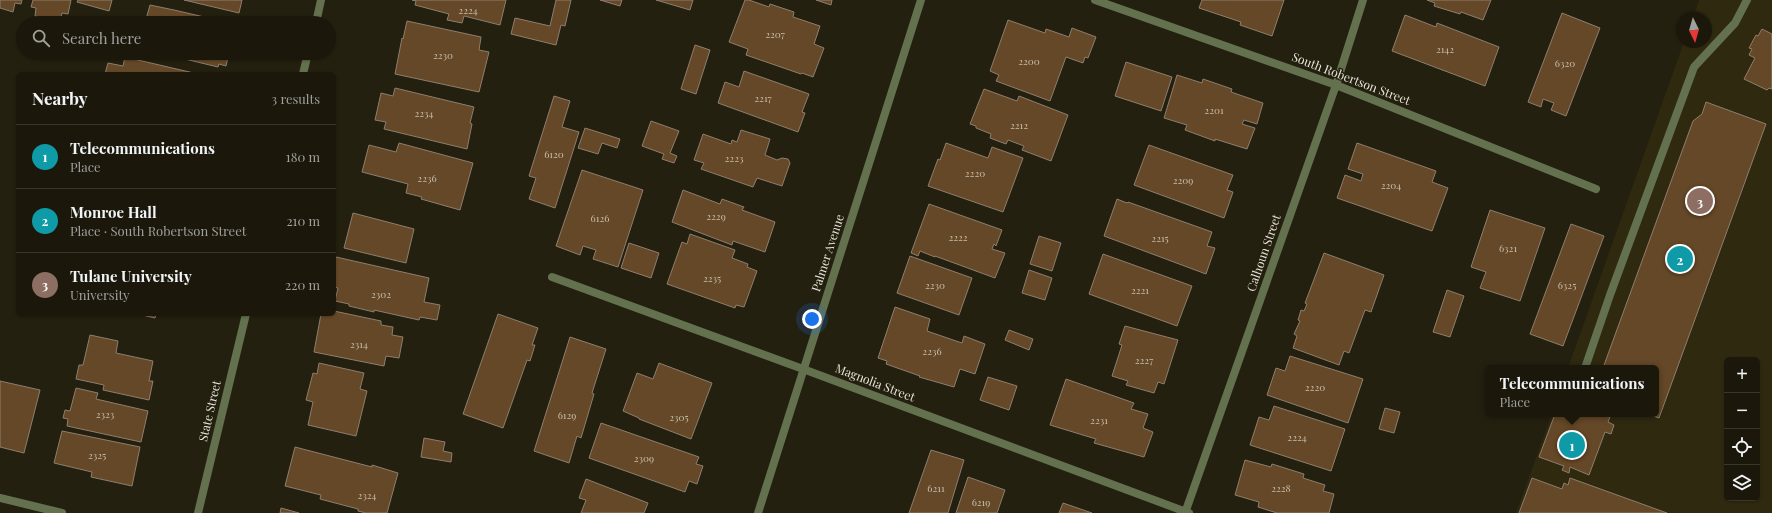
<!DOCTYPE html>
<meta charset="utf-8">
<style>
body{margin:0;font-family:"Playfair Display",serif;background:#242114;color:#f1f3f6}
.controls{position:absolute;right:12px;bottom:12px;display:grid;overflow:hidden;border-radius:6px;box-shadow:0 1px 3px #0004}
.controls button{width:36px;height:36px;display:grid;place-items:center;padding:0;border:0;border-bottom:1px solid #39372c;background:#1b180b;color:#f1f3f6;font:20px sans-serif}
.compass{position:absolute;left:1676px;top:12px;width:36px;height:36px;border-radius:50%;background:#1b180b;box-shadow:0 1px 3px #0004;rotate:175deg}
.you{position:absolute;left:812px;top:319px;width:14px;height:14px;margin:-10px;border:3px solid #fff;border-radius:50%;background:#1a73e8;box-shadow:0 0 0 6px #1a73e833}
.badge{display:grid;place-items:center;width:26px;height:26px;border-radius:50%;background:#d59bfa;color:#fff;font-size:13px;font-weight:700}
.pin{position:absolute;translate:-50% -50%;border:2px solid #fff;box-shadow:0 1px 4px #0006}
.popup{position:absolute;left:1485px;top:365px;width:174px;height:52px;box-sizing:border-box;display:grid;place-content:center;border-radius:6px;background:#1b180b;filter:drop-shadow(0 1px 3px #0005);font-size:13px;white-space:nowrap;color:#a0a09d}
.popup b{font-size:15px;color:#f1f3f6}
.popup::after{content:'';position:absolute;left:50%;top:100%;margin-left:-8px;border:8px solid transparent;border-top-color:#1b180b}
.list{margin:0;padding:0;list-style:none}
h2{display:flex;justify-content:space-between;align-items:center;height:52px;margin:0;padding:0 16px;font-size:17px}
h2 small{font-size:13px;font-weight:400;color:#a0a09d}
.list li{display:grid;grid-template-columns:26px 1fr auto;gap:12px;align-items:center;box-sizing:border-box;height:64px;padding:0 16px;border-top:1px solid #39372c}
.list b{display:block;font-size:15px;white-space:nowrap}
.list p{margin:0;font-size:13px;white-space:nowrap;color:#a0a09d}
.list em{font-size:13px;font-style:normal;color:#a0a09d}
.icon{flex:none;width:22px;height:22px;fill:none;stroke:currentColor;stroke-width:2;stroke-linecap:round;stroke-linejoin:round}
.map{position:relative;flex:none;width:1772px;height:513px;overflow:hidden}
.search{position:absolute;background:#1b180b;box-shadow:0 1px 3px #0004;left:16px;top:16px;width:320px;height:44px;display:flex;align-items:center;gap:10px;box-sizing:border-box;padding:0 14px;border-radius:22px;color:#a0a09d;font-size:15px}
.panel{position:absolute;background:#1b180b;box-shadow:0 1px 3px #0004;left:16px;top:72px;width:320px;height:244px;border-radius:6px}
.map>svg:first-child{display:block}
.built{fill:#2f2910;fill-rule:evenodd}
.building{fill:#654827;stroke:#8e7e6e}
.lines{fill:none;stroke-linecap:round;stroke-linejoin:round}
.service{stroke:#63714e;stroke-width:8}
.minor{stroke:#63714e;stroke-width:8}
.labels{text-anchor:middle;stroke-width:3;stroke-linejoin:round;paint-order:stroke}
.number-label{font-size:10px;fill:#c7bead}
.street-label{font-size:12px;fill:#e8e6da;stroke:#24200f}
</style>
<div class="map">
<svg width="1772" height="513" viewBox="0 0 1772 513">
<rect width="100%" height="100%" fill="#24200f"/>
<path class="built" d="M 1699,0 L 1772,0 L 1772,513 L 1516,513 L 1552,414 L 1656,414 L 1656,368 L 1568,368 L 1684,42 L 1706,42 L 1706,18 L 1693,18 ZM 1727,360 L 1757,360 L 1757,498 L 1727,498 Z"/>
<path class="building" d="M 0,0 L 22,0 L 21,4 L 15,3 L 13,12 L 0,8 Z
M 33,0 L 71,0 L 68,14 L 62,13 L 60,21 L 35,16 L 36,8 L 31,7 Z
M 78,0 L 112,0 L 109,11 L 77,2 Z
M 184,0 L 242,0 L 239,13 Z
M 412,0 L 506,0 L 500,25 L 464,16 L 462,23 L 447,20 L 449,14 L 415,5 L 416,1 Z
M 556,0 L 571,0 L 565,26 L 561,25 L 556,45 L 511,34 L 515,18 L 550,26 Z
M 600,0 L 622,0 L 620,6 Z
M 656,0 L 693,0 L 690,10 Z
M 745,0 L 749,0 L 769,7 L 770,4 L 794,12 L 793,17 L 820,26 L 814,44 L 824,48 L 813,77 L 802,73 L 801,74 L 746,55 L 748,49 L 729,42 Z
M 816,0 L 832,0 L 831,5 Z
M 1202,0 L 1284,0 L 1272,36 L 1240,25 L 1241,22 L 1199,8 Z
M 1427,0 L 1491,0 L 1483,20 L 1461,12 L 1460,14 L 1434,6 L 1435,3 Z
M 150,5 L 174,10 L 230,23 L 145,23 Z
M 1562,13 L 1600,28 L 1566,116 L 1551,110 L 1554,103 L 1543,99 L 1541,107 L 1528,102 Z
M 1405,15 L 1436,27 L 1437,23 L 1499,47 L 1485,86 L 1392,51 Z
M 1008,20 L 1045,33 L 1046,29 L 1069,37 L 1072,28 L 1096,37 L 1088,58 L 1085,57 L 1083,63 L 1066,57 L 1050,101 L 996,81 L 999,75 L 990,71 Z
M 407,21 L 481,37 L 479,50 L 489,52 L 479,92 L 395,74 L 402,38 L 403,39 Z
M 1762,29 L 1772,34 L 1772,89 L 1769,88 L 1767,90 L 1744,79 L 1755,58 L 1749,55 L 1752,49 L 1749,48 L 1756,35 L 1758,36 Z
M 695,45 L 710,50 L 696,94 L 681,89 Z
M 160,53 L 229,53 L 226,66 L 219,64 L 218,67 Z
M 125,57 L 198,74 L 105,74 L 108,63 L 123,66 Z
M 1126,62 L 1172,77 L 1161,111 L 1115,96 Z
M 744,71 L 809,94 L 802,112 L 805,113 L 798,132 L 718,103 L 725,82 L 739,87 Z
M 1177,75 L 1202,83 L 1203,79 L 1232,89 L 1231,92 L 1263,103 L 1257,124 L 1244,120 L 1242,124 L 1255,128 L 1247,149 L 1215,139 L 1215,141 L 1185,130 L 1187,125 L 1164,118 Z
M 395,88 L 474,107 L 470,123 L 472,124 L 467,149 L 384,129 L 386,122 L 375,120 L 381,93 L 393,96 Z
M 984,89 L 1017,101 L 1019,96 L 1068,115 L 1051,161 L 1022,150 L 1024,146 L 1008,140 L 1006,144 L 990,138 L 991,134 L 976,128 L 976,126 L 970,124 Z
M 554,96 L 570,101 L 562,127 L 579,132 L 555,208 L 529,199 L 536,178 L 529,176 Z
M 1706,102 L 1766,124 L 1659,418 L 1648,414 L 1656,414 L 1656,368 L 1603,368 L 1693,121 L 1702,114 Z
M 651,121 L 679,131 L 670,153 L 677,156 L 674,163 L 662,159 L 664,154 L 642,146 Z
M 585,128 L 620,139 L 617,148 L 602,143 L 598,154 L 578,148 Z
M 741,130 L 770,139 L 765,155 L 777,160 L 782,158 L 788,159 L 790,163 L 782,186 L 757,178 L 753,187 L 701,169 L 704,163 L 694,160 L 703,134 L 731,144 L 732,140 L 737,142 Z
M 399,143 L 473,163 L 460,210 L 421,199 L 422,197 L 406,193 L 408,184 L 362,172 L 369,145 L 396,152 Z
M 946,143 L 988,158 L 992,147 L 1023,158 L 1003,212 L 928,186 L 938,159 L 940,160 Z
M 1357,143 L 1436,171 L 1432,182 L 1448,188 L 1432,231 L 1337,198 L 1345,175 L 1361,181 L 1363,174 L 1348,169 Z
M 1149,145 L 1233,175 L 1227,190 L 1233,192 L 1224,218 L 1134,185 Z
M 582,170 L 643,190 L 618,267 L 593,259 L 596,250 L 583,246 L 580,255 L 556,246 Z
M 683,190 L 720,204 L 722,199 L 744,207 L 742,210 L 775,222 L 765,252 L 733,241 L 732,245 L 672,222 Z
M 1117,199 L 1127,203 L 1128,202 L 1212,232 L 1207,246 L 1215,248 L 1206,274 L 1104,236 Z
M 929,204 L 1002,230 L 996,246 L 994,244 L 992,249 L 1005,253 L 995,278 L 935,256 L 935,257 L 920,251 L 918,256 L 911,253 Z
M 1490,210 L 1545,228 L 1520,301 L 1480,288 L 1486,272 L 1471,267 Z
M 353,213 L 414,229 L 406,263 L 344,248 Z
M 1571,224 L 1604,236 L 1563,346 L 1530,334 Z
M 690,234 L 735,250 L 732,258 L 748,264 L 747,267 L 757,271 L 744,307 L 736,305 L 735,308 L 667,284 L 682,242 L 687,244 Z
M 1039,236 L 1061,243 L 1052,271 L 1030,264 Z
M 629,243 L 659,253 L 651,278 L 621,268 Z
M 1324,253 L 1384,275 L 1371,312 L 1365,310 L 1349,353 L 1344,351 L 1339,365 L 1293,348 L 1297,336 L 1294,334 L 1300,321 L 1298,320 L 1301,310 L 1304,311 L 1307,304 L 1305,303 Z
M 1103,254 L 1192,286 L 1177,326 L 1089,294 Z
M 910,256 L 972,278 L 959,315 L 897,293 Z
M 336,257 L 429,278 L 424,302 L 440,305 L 437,320 L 420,317 L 419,320 L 374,310 L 374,312 L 349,306 L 349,304 L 335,301 L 338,288 L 334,287 L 334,265 Z
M 1029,270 L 1052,278 L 1045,300 L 1022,293 Z
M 1447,290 L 1464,296 L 1450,337 L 1433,332 Z
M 895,307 L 930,319 L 927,331 L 962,343 L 964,336 L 985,344 L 975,374 L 960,369 L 954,387 L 919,377 L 920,376 L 886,364 L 887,361 L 878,358 Z
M 334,311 L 381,321 L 381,325 L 393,327 L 392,335 L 403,337 L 399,358 L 386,356 L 384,366 L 314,352 L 321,314 L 334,314 Z
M 138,314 L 156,314 L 155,318 Z
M 498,314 L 538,328 L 532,345 L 535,345 L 530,361 L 527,360 L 503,428 L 463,414 Z
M 1125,326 L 1178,340 L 1164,384 L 1158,382 L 1154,393 L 1126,385 L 1128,381 L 1112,376 L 1122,345 L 1119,344 Z
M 1009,330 L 1033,339 L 1029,350 L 1005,340 Z
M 90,335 L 118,341 L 116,353 L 153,361 L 149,381 L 153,381 L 149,400 L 103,390 L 104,385 L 76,379 L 79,365 L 83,365 Z
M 570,337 L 606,349 L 592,393 L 594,394 L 581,438 L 577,436 L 569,463 L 534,451 Z
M 1290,356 L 1363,379 L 1348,423 L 1267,395 L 1276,368 L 1285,371 Z
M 319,363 L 364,373 L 360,389 L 367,391 L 356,436 L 308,425 L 313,402 L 306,400 L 313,373 L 317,374 Z
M 659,363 L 712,383 L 691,439 L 639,419 L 639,418 L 623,411 L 637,373 L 653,379 Z
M 988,377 L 1017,386 L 1009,410 L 980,400 Z
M 1066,379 L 1134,403 L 1131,409 L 1148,414 L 1143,428 L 1153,432 L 1144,457 L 1094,443 L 1096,439 L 1050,425 Z
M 0,381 L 40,390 L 24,453 L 0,447 Z
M 76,388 L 98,393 L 96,399 L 148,411 L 141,442 L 67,426 L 68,419 L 63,418 L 65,410 L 70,411 Z
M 1274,406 L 1345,429 L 1331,471 L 1250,445 L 1259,417 L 1269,420 Z
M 1385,408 L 1400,412 L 1394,433 L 1379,429 Z
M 1555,414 L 1611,414 L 1608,422 L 1614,425 L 1611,434 L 1605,432 L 1589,475 L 1570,467 L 1569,473 L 1562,470 L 1564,466 L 1539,457 Z
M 601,423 L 699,457 L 696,464 L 703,466 L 697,484 L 689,481 L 685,492 L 589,458 Z
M 62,431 L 140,447 L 132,486 L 91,477 L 92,472 L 54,463 Z
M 424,438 L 445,442 L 443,451 L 452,453 L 451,462 L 421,457 Z
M 295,447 L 372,467 L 372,465 L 398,473 L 387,513 L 366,513 L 358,511 L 358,509 L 320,499 L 321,495 L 285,486 Z
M 931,450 L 964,460 L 948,513 L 909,513 Z
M 1245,460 L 1271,467 L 1272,464 L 1304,474 L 1303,478 L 1325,485 L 1323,491 L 1334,494 L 1329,513 L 1277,513 L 1258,507 L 1259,502 L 1235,495 Z
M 968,477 L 1005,490 L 997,513 L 956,513 Z
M 1532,478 L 1562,489 L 1564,483 L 1568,485 L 1570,478 L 1667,513 L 1519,513 Z
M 586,479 L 648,503 L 644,513 L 581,513 L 586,500 L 579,498 Z
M 1063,503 L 1092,513 L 1059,513 Z
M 281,508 L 299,513 L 280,513 Z"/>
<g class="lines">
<path class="service" d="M 1585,368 L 1610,295 L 1694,67 L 1735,23 L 1747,0"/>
<path class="minor" d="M 1095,0 L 1336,85 L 1596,189
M 316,23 L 321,0
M 303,74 L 308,53
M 552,277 L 803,369 L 1189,513
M 0,498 L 62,513
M 198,513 L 246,314
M 758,513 L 921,0
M 1185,513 L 1336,85 L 1363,0"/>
</g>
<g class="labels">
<g class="number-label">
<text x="468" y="14">2224</text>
<text x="775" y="38">2207</text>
<text x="1445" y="53">2142</text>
<text x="443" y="59">2230</text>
<text x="1029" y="65">2200</text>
<text x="1565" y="67">6320</text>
<text x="763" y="102">2217</text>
<text x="1214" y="114">2201</text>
<text x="424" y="117">2234</text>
<text x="1019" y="129">2212</text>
<text x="554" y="158">6120</text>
<text x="734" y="162">2223</text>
<text x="975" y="177">2220</text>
<text x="427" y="182">2236</text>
<text x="1183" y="184">2209</text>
<text x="1391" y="189">2204</text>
<text x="716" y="220">2229</text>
<text x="600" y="222">6126</text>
<text x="958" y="241">2222</text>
<text x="1160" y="242">2215</text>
<text x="1508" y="252">6321</text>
<text x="712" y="282">2235</text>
<text x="935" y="289">2230</text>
<text x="1567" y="289">6325</text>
<text x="1140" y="294">2221</text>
<text x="381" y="298">2302</text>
<text x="359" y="348">2314</text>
<text x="932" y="355">2236</text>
<text x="1144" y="364">2227</text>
<text x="1315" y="391">2220</text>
<text x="105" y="418">2323</text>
<text x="567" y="419">6129</text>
<text x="679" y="421">2305</text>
<text x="1099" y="424">2231</text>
<text x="1297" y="441">2224</text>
<text x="97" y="459">2325</text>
<text x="644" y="462">2309</text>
<text x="936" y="492">6211</text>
<text x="1281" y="492">2228</text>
<text x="367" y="499">2324</text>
<text x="981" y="506">6219</text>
</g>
<g class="street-label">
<text transform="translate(1351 79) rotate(21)" y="4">South Robertson Street</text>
<text transform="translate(828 253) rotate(-72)" y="4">Palmer Avenue</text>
<text transform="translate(1264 253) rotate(-71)" y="4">Calhoun Street</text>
<text transform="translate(875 383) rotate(21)" y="4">Magnolia Street</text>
<text transform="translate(210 411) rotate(-77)" y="4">State Street</text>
</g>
</g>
</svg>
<div class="controls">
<button>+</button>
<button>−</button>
<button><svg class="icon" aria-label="locate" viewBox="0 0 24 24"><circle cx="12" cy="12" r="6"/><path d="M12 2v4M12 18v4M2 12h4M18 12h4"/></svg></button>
<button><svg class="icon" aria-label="layers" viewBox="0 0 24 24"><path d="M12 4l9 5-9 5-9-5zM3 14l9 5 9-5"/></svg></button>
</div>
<svg class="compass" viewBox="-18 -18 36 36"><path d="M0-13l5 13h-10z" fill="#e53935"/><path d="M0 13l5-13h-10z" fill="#a0a09d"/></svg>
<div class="you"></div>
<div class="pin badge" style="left:1572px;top:445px;background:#0f9aa8">1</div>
<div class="popup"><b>Telecommunications</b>Place</div>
<div class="pin badge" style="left:1680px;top:259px;background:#0f9aa8">2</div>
<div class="pin badge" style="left:1700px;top:201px;background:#8d6e63">3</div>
<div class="search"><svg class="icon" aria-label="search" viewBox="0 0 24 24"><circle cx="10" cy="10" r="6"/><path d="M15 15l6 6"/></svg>Search here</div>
<section class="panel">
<h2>Nearby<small>3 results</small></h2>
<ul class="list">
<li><span class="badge" style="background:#0f9aa8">1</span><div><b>Telecommunications</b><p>Place</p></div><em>180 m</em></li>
<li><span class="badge" style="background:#0f9aa8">2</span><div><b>Monroe Hall</b><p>Place · South Robertson Street</p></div><em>210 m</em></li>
<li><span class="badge" style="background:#8d6e63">3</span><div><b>Tulane University</b><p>University</p></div><em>220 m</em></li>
</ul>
</section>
</div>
